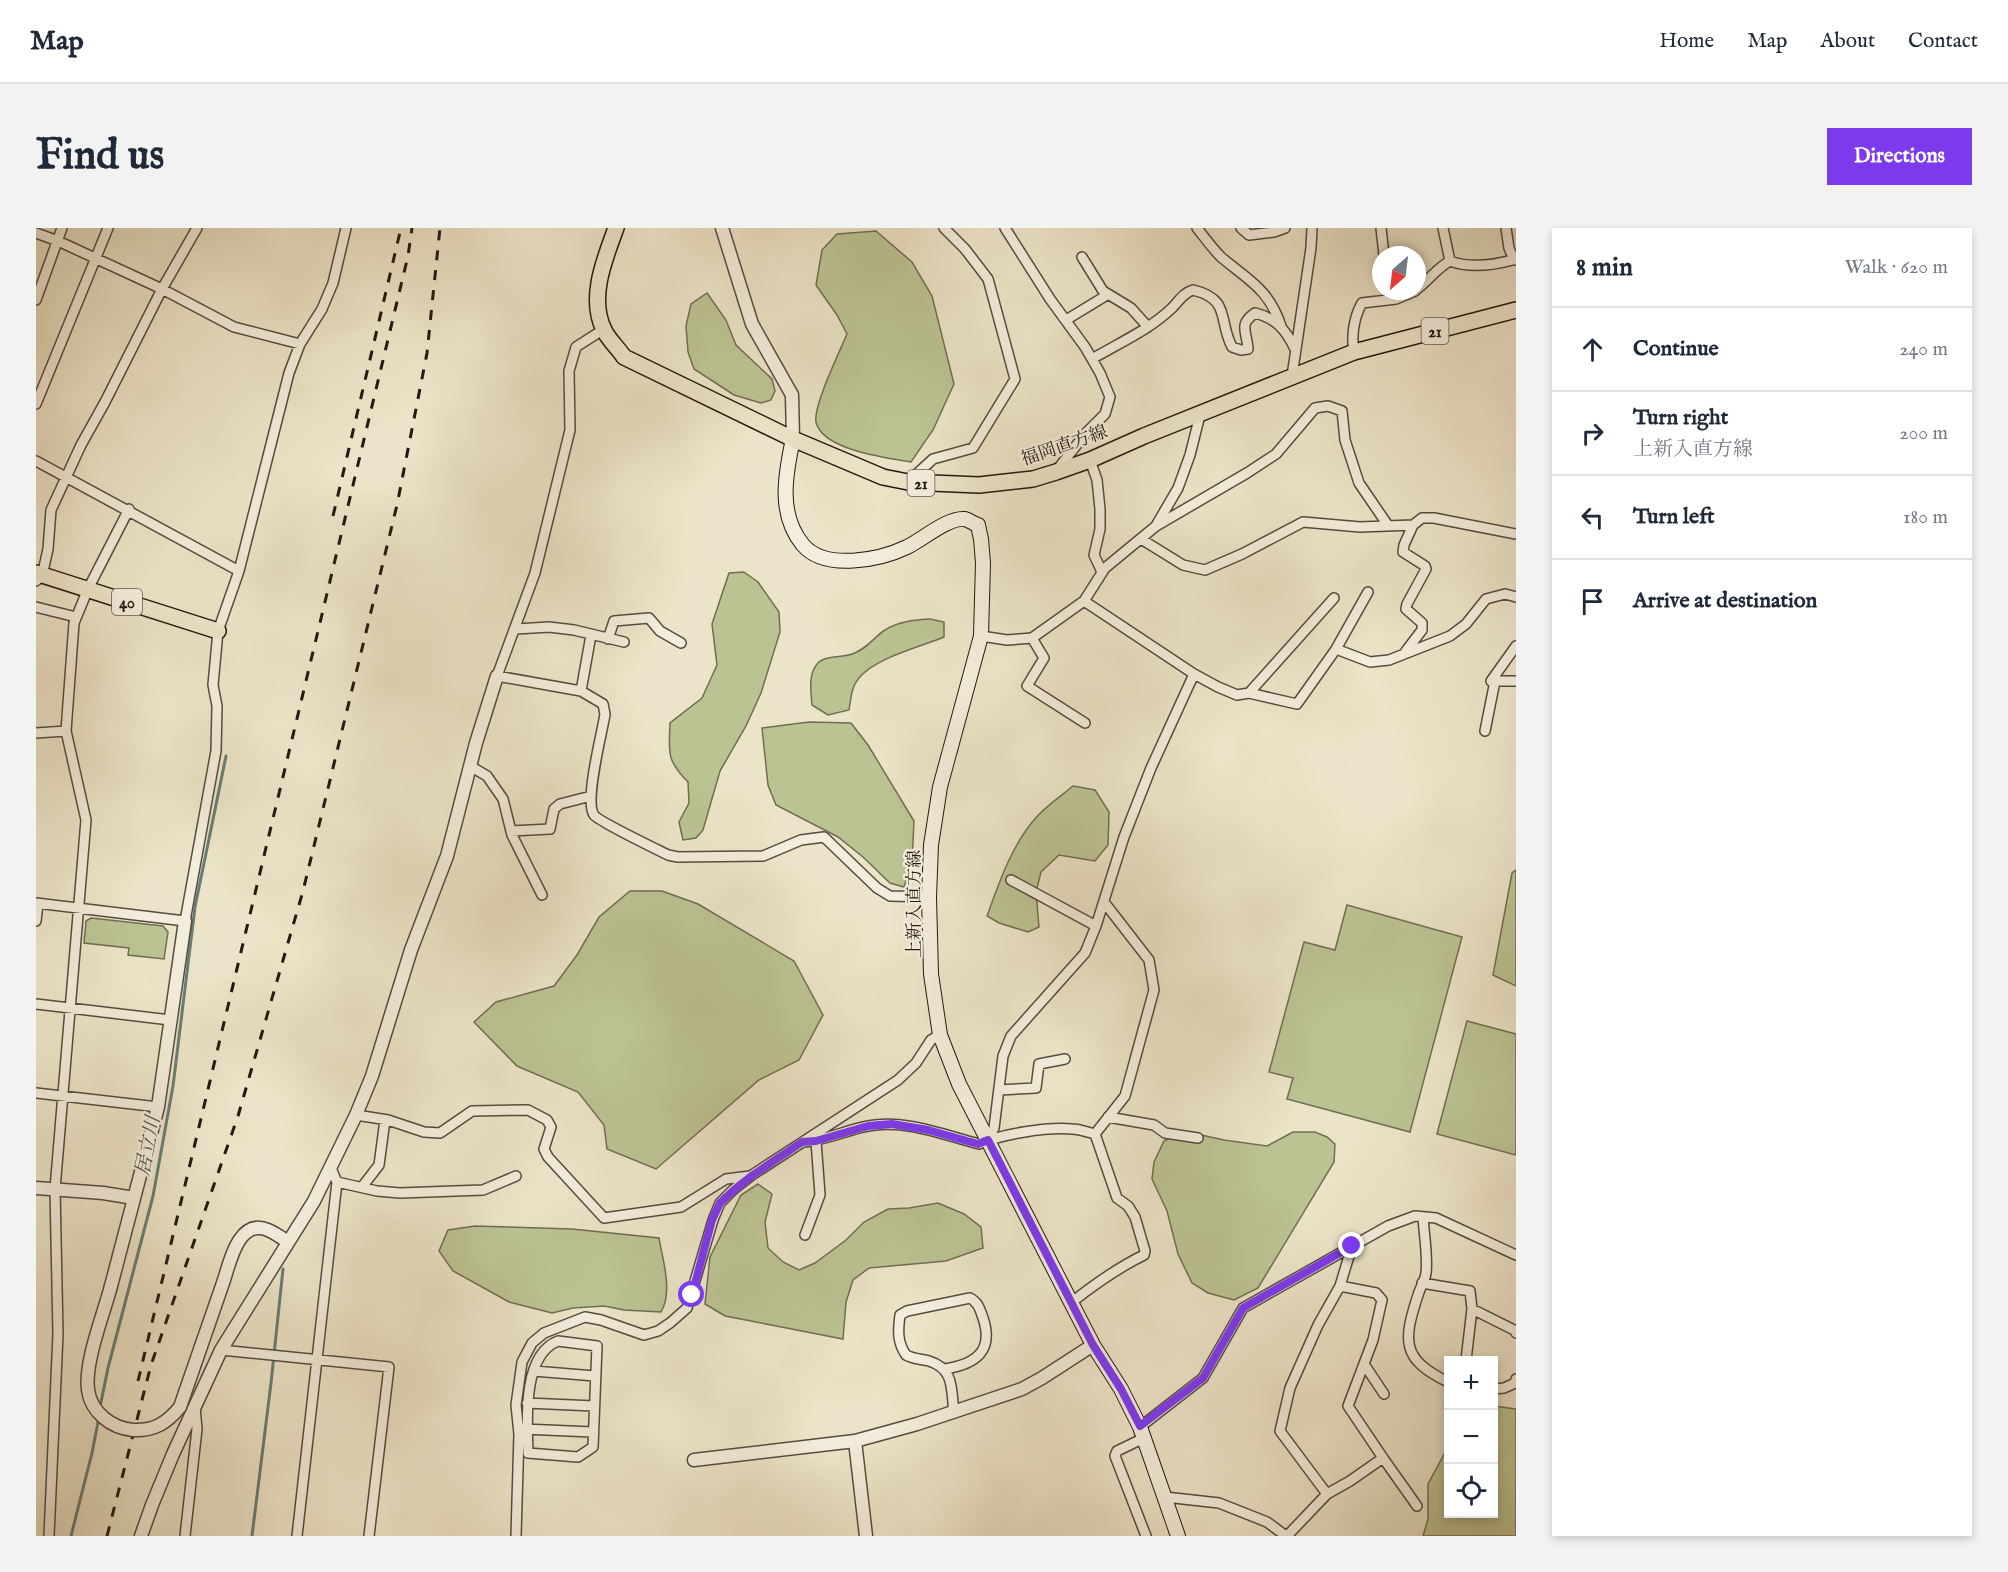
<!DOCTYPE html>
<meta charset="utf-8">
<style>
body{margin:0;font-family:"IM FELL English","Noto Serif JP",serif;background:#f2f2f3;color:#1f2937}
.controls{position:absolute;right:18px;bottom:18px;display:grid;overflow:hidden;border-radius:0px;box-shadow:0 3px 9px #0003}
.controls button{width:54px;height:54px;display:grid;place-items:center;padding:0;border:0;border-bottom:2px solid #e0e1e3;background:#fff;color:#1f2937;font:30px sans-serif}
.compass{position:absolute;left:1336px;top:18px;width:54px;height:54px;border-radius:50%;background:#fff;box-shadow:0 3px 9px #0003;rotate:208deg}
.stop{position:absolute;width:18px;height:18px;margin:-14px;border:4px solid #7c3aed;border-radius:50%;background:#fff}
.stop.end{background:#7c3aed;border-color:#fff;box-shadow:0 2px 6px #0008}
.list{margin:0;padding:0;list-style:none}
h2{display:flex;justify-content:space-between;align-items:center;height:78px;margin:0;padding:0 24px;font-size:26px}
h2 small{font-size:20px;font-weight:400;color:#747a83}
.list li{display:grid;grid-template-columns:39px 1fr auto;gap:18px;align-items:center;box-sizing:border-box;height:84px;padding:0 24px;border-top:2px solid #e0e1e3}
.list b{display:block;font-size:22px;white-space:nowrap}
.list p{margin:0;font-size:20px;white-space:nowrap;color:#747a83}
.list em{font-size:20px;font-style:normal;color:#747a83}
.icon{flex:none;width:33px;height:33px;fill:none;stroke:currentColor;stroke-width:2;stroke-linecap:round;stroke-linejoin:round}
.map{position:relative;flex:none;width:1480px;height:1308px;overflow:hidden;border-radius:0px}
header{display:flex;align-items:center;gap:36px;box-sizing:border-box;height:84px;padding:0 30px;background:#fff;border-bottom:2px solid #e0e1e3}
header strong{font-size:28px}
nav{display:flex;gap:33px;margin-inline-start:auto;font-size:21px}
.intro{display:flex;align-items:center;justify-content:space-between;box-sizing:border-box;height:144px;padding:0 36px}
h1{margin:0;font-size:42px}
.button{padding:15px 27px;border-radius:0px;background:#7c3aed;color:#fff;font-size:21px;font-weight:700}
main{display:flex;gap:36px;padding:0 36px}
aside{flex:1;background:#fff;border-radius:0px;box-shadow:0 3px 9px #0003}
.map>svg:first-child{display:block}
.green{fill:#bcc393;stroke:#706e52;stroke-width:1.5}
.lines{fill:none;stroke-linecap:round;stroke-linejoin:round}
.stream{stroke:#6a7c74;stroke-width:3}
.minor-casing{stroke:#564b40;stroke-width:12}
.tertiary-casing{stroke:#564b40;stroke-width:15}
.secondary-casing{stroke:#241812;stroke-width:16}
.primary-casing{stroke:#241812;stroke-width:18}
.minor{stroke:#f3eddb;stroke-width:9}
.tertiary{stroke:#f3eddb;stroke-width:12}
.secondary{stroke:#f3eddb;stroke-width:14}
.primary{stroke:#ece4c8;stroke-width:15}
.rail{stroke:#241812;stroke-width:3;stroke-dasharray:10 10;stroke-linecap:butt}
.tertiary-bridge-casing{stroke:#564b40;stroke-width:15;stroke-linecap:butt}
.tertiary-bridge{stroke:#f3eddb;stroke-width:12}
.route{stroke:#7c3aed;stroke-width:8}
.labels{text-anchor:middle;stroke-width:4.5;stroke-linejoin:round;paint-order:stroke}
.shield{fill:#f3eddb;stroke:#62584e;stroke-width:1.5}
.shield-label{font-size:16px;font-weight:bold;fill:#241812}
.street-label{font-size:18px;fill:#241812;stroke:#f3eddb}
.water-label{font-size:20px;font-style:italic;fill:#4d524b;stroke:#f3eddb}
</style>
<header>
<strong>Map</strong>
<nav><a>Home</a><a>Map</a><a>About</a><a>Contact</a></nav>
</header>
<div class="intro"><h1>Find us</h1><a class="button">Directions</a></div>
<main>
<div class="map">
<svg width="1480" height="1308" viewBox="0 0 1480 1308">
<rect width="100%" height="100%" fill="#ece4c8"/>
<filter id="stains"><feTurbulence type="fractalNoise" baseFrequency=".00333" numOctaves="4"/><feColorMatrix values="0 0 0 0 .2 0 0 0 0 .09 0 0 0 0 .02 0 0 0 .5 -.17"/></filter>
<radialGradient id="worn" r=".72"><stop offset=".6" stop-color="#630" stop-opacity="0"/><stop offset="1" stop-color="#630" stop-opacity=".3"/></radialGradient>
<path class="green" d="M 840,3 L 876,34 L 896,68 L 918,156 L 897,202 L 875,234 C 851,230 786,222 780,194 C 777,178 804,123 811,106 L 801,87 L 780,57 L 786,22 L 801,6 Z
M 671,65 L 690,92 L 700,117 L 736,151 L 739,163 L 735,172 L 725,175 L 698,167 L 658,141 L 652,124 L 650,98 L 655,76 Z
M 708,344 L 722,354 L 743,384 L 744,404 L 725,465 L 710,498 L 684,543 L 667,602 L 660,610 L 647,612 L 643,594 L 653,575 L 652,554 C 630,532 633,524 634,495 L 666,470 L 681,437 L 676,396 L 693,345 Z
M 894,391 L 908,394 L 908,409 C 884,419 839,430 823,450 C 815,459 815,471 813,482 L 792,487 L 776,477 C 775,464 772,447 781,436 C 788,427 805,430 816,426 C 830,422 838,409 849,402 C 862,393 880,392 894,391 Z
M 773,494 L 815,495 L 832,517 L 878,593 L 876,635 L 868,659 L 854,655 L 827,629 L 802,609 L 740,577 L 732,557 L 726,500 Z
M 1037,558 L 1059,562 L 1073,584 L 1072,617 L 1059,633 L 1023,627 L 1005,644 L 1000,664 L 1003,699 L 992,704 L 963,695 L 951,688 C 963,655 975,619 998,592 C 1008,579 1024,569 1037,558 Z
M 1480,642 L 1480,758 L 1457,747 L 1476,645 Z
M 594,663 L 626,663 L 662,676 L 758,733 L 787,787 L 763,832 L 723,852 L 620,941 L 571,921 L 568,897 L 542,864 L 481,838 L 438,794 L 460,774 L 518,758 L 541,727 L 563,689 Z
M 1311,677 L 1426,709 L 1374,904 L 1251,871 L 1257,850 L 1233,844 L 1268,714 L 1299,722 Z
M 55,690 L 127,698 L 132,704 L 128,731 L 92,727 L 93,720 L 48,715 L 50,693 Z
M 1431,793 L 1480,806 L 1480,927 L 1401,906 Z
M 1147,903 L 1188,912 L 1231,918 L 1257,904 L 1279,904 L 1291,909 L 1299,916 L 1298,934 L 1222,1060 L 1198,1072 L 1172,1065 L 1156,1055 L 1142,1026 L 1131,983 L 1116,951 L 1118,934 L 1128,913 Z
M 722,956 L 736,966 L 729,994 L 732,1020 L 747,1034 L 763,1042 L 779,1035 L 810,1012 L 828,994 L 852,981 L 873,980 L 902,975 L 928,986 L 945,999 L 947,1020 L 910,1033 L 833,1040 L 817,1052 L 810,1074 L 807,1111 L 689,1088 L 669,1076 L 674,1029 L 705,967 Z
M 439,998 L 536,1001 L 623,1010 C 627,1033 637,1064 625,1084 L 588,1082 L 568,1078 L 537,1080 L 516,1085 L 473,1074 L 417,1043 L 403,1023 L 412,1002 Z
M 1458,1178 L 1480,1181 L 1480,1308 L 1387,1308 L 1392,1291 L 1392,1256 L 1412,1219 L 1412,1286 L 1458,1286 Z"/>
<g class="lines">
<path class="stream" d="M 64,1179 L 72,1140 L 117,968 L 137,858 L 159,679 L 190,528
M 35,1308 L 56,1225 L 63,1189
M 216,1308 L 235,1155 L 247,1041"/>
<g class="minor-casing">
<path id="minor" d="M 969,0 L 1014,71 L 1049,119 L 1064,145 L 1074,169 L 1069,186 L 1050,205 L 1021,242
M 1161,0 C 1169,10 1176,20 1185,29 C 1212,52 1233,61 1245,98
M 1205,0 L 1213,7 L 1238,4 L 1249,0
M 1345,0 L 1348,27
M 1407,0 L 1414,33
M 1470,0 L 1473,20 L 1478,32
M 0,5 L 22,13 L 126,61 L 198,99 L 264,116
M 1046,29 L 1067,63 L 1095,80 L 1112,99
M 1381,61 C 1392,53 1402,39 1414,33 C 1435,41 1459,37 1480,31
M 0,72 L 26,0
M 1030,92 L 1071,67
M 568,101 L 540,119 L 533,143 L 534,202 L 499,345 L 461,448 L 545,463 L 567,476 L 569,486 C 566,506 548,573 558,587 C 562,593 620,621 632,627 L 642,629 L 727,628 L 765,612 L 788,609 L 841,660 L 854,668 L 893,669
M 1318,124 C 1315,108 1318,89 1326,75 L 1360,71 L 1379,63
M 1056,131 C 1083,115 1113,102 1136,80 C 1143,73 1147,65 1157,62 C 1195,71 1182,92 1196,119 L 1205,122 L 1212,121 C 1211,103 1202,97 1219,85 C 1240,90 1250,102 1259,121
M 1256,148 L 1275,20 L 1276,0
M 0,176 L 72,0
M 1054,232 L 1061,252 L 1064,281 L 1064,301 L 1058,327 L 1066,344
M 0,233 L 203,343
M 872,254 L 897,231 L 937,220 L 979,151 L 952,51 L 929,21 L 908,0
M 1121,296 L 1142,260 L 1154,227 L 1164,187
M 1105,311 L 1147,337 L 1169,342 L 1206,326 L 1267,294 L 1324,299 L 1377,297 L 1386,290 L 1398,290 L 1480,306
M 0,353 L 6,348 L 12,321 L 15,282 L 45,217 L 69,174 L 126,61 L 161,0
M 1048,373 L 1158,446 L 1182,459 L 1201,467 L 1213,465 L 1261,476 L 1300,421 L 1334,434 L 1353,432 L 1414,408 L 1430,396 L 1450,371 L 1469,366 L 1480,369
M 0,379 L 40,389
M 480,401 L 513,399 L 538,402 L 588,414
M 945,408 L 971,412 L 996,410 L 1048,373 L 1069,340 L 1120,298 L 1211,245 L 1240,226 L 1279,180 L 1292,178 L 1306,183 L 1309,212 L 1323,255 L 1351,296
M 996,410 L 1008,430 L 991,458 L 1049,495
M 572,411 L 578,393 L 613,390 L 624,403 L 645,415
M 1480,418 L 1455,453 L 1480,453
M 1300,421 L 1332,364
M 1370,423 L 1386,402 L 1386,395 L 1370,381 L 1371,376 L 1390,341 L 1389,338 L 1367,324 L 1368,317 L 1377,297
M 545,463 L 555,407
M 1213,465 L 1298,370
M 1449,503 L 1459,453
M 0,505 L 30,503
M 434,538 L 451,548 L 467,571 L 476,607 L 506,667
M 475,603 L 514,601 L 518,581 L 524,576 L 555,568
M 975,652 L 1060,698
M 0,675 L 149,693 L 180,523 L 181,478 L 177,457 L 182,403 L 203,343 L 253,145 L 264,116 L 286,81 L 297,55 L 310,0
M 0,693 L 2,676
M 0,776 L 134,792
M 963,862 L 1000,860 L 1003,836 L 1029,831
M 0,865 L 122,879
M 320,887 L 352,892 L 388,904 L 404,905 L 436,883 L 492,882 L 511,892 L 515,899 L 508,921 L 512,929 L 568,990 L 645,979 L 690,951 L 714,948
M 1072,889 L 1118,897 L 1129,905 L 1162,910
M 1059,906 L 1089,868 L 1118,762 L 1113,732 L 1068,674
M 952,912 L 958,900 L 967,828 L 975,808 L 1049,725 L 1060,698 L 1088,609 L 1115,540 L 1158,446
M 768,914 C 791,912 810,902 832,898 C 869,891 908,907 943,916 C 965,906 1011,899 1036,901 C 1043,901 1051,904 1059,906
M 301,954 L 341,963 L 364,965 L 447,962 L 480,948
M 326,959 L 343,937 L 349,892
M 1387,989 C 1388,1006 1392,1029 1390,1045 C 1389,1053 1384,1060 1382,1067 C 1367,1113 1365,1131 1412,1154
M 769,1007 L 784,967 L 780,913
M 1386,1055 L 1434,1063 L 1436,1081 L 1430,1132
M 1036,1074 C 1059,1056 1081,1040 1108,1027 L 1109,1023 L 1099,989 L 1092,978 L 1081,970 L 1059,906
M 1436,1081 L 1480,1103 L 1480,1105
M 522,1113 L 561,1118 L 557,1219 L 542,1229 L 492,1225 C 491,1193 486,1127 522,1113 Z
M 185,1122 L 353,1139 L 333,1308
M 1328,1136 L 1348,1166
M 909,1141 C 940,1136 958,1123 947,1090 C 944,1081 942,1074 934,1070 L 871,1083 L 864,1087 C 862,1102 861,1114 870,1127 C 877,1131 885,1131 893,1133 C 919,1141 915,1162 918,1185
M 498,1143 L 559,1148
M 1458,1161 L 1468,1160 L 1479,1155 L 1480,1151
M 491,1175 L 558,1178
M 1104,1199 L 1167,1150 L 1207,1080 L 1352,998 L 1379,988 L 1400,990 L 1480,1027
M 488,1201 L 556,1204
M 1108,1210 L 1081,1223 L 1079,1228 L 1110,1308
M 1347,1230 L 1381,1278
M 1291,1266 L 1244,1203 L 1254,1160 L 1282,1097 L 1304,1058
M 1129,1269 L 1183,1275 L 1231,1294 L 1250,1308
M 13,1308 L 22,1106 L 19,961 L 50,592 L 30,503 L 38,395 L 52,361 L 93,281
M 149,1308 L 161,1201 L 159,1180
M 261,1308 L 301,954 L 295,940
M 480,1308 L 483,1206 L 480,1177 L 486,1134 L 496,1115 L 508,1105 L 549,1089 L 565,1092 L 608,1107 L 622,1103 L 634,1095 L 651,1080 L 677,992 L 684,975 L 698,961 L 716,947 L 862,852 L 880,835 L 895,812 L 904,807
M 1251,1308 L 1291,1266 L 1314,1253 L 1347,1230 L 1312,1178 L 1337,1112 L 1346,1072 L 1340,1065 L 1304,1058 L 1316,1018"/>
</g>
<g class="tertiary-casing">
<path id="tertiary" d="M 686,0 L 716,96 L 756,167 L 757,211
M 0,960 L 67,965 L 98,970
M 188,1052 C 194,1033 203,990 232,1002 C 239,1005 246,1010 252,1014
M 75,1058 L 122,879 L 149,693
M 819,1213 L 830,1308
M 658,1232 L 819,1213 L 881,1196 L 986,1161 L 1006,1150 L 1057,1117
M 105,1308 L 116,1277 L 137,1226 L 185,1122 L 278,973 L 320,887 L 336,848 L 375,722 L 411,628 L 440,515 L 461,448"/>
</g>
<g class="secondary-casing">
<path id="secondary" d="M 757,211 C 749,248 742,287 767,317 C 789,343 844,332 871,319 C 886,312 912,289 929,291 C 933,292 938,296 942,297 L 945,311 L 947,335 L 945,408 L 904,559 L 895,617 L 893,669 L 895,746 L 904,807 L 923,856 L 987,981 L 1057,1117 L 1085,1161 L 1104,1199 L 1142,1308"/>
</g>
<g class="primary-casing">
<path id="primary" d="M 580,0 C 569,30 552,70 568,102 C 572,111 582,120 588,129 L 757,211 L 847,249 L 872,254 L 943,257 L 997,251 L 1020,244 L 1054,232 L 1108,208 L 1318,124 L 1480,82
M 0,345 L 182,403"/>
</g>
<use href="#minor" class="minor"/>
<use href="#tertiary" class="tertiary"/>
<use href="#secondary" class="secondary"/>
<use href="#primary" class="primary"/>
<path class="rail" d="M 297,288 L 365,0
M 102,1153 L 372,28 L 376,0
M 71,1308 L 115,1137 L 202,888 L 267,663 L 361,277 L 391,125 L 404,0"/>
<g class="tertiary-bridge-casing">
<path id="tertiary-bridge" d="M 75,1058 C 68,1085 48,1135 52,1162 C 55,1184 75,1200 97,1202 C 118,1203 131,1195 144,1179 L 188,1052"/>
</g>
<use href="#tertiary-bridge" class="tertiary-bridge"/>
</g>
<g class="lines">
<path class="route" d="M 656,1067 L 676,992 L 684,975 L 698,962 L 717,947 L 766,914 L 780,913 L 832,898 L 856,896 L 892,902 L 942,916 L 952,912 L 1057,1117 L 1085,1161 L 1104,1198 L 1167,1150 L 1207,1080 L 1316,1018"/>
</g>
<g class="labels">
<g class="shield">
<rect x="1385.5" y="90" width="27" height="26" rx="4.5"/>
<rect x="871.5" y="242" width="27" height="26" rx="4.5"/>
<rect x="76" y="361" width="30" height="26" rx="4.5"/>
</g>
<g class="shield-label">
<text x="1399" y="109">21</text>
<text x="885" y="261">21</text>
<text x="91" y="380">40</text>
</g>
<g class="street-label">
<text transform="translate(1028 217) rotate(-19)" y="6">福岡直方線</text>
<text transform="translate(878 676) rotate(-90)" y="6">上新入直方線</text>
</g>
<g class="water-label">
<text transform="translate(111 918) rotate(-79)" y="7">居立川</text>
</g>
</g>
<rect width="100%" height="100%" filter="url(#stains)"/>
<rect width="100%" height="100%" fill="url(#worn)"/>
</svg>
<div class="controls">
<button>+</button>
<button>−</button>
<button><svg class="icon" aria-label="locate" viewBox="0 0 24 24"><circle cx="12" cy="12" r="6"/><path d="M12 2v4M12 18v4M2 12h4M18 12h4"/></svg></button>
</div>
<svg class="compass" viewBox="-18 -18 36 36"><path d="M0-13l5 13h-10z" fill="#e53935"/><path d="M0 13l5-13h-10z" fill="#747a83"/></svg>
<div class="stop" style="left:656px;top:1067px"></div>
<div class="stop end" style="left:1316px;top:1018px"></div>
</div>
<aside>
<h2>8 min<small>Walk · 620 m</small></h2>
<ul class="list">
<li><svg class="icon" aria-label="ahead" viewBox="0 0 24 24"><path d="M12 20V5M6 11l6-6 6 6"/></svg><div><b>Continue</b></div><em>240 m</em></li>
<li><svg class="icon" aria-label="right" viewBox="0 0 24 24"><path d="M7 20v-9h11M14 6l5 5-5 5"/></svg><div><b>Turn right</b><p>上新入直方線</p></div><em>200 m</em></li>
<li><svg class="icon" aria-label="left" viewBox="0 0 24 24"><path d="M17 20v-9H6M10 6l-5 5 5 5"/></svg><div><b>Turn left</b></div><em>180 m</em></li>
<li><svg class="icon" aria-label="arrive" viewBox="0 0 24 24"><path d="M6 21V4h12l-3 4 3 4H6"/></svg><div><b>Arrive at destination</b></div></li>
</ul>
</aside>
</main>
